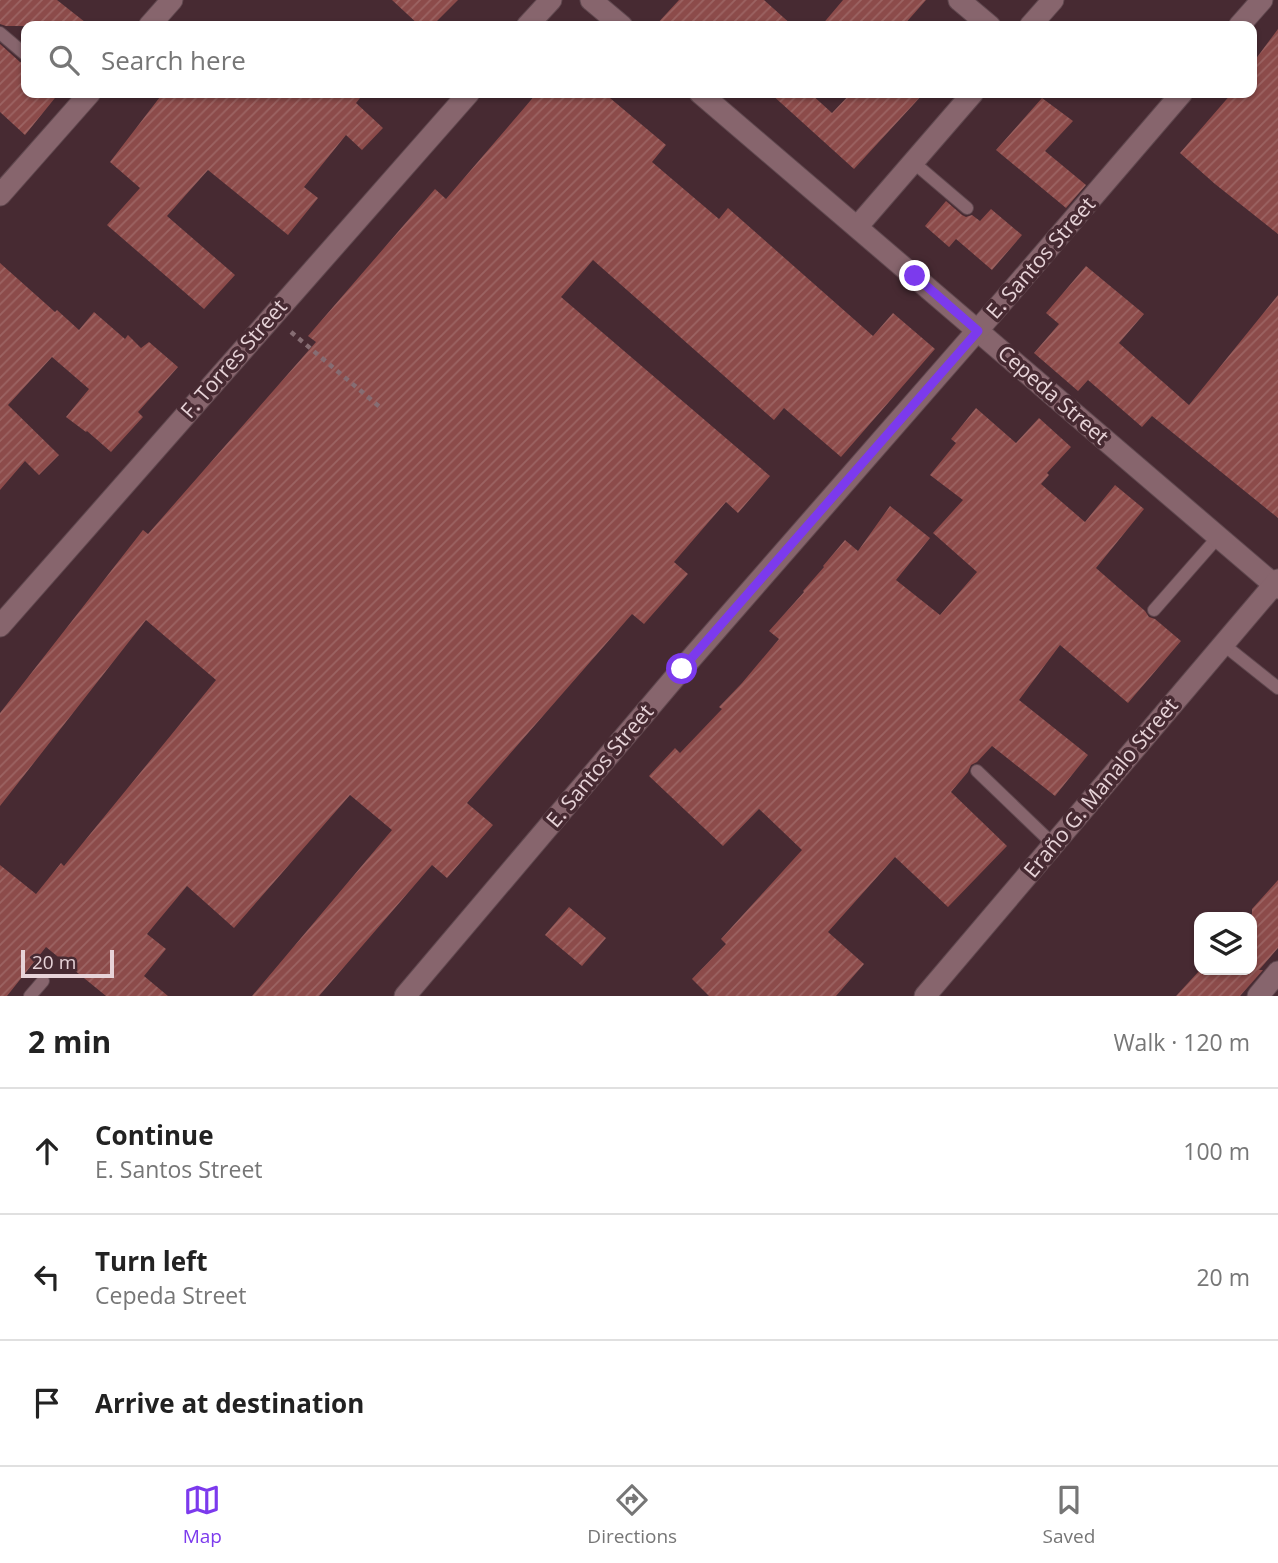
<!DOCTYPE html>
<meta charset="utf-8">
<style>
body{margin:0;font-family:"Open Sans",sans-serif;background:#f2f2f2;color:#222}
.controls{position:absolute;right:21px;bottom:21px;display:grid;overflow:hidden;border-radius:14px;box-shadow:0 2px 5px #0004}
.controls button{width:63px;height:63px;display:grid;place-items:center;padding:0;border:0;border-bottom:2px solid #e0e0e0;background:#fff;color:#222;font:35px sans-serif}
.scale{position:absolute;left:21px;bottom:18px;width:93px;box-sizing:border-box;padding-left:7px;border:4px solid #e7d3d8;border-top:0;font-size:19px;line-height:24px;white-space:nowrap;color:#e7d3d8;-webkit-text-stroke:5px #472a32;paint-order:stroke}
.stop{position:absolute;width:21px;height:21px;margin:-16px;border:5px solid #7c3aed;border-radius:50%;background:#fff}
.stop.end{background:#7c3aed;border-color:#fff;box-shadow:0 2px 7px #0008}
.list{margin:0;padding:0;list-style:none}
h2{display:flex;justify-content:space-between;align-items:center;height:91px;margin:0;padding:0 28px;font-size:30px}
h2 small{font-size:23px;font-weight:400;color:#767676}
.list li{display:grid;grid-template-columns:46px 1fr auto;gap:21px;align-items:center;box-sizing:border-box;height:126px;padding:0 28px;border-top:2px solid #e0e0e0}
.list b{display:block;font-size:26px;white-space:nowrap}
.list p{margin:0;font-size:23px;white-space:nowrap;color:#767676}
.list em{font-size:23px;font-style:normal;color:#767676}
.icon{flex:none;width:38px;height:38px;fill:none;stroke:currentColor;stroke-width:2;stroke-linecap:round;stroke-linejoin:round}
.map{position:relative;flex:none;width:1278px;height:996px;overflow:hidden}
.search{position:absolute;background:#fff;box-shadow:0 2px 5px #0004;left:21px;right:21px;top:21px;height:77px;display:flex;align-items:center;gap:18px;box-sizing:border-box;padding:0 24px;border-radius:14px;color:#767676;font-size:26px}
.sheet{height:469px;background:#fff}
nav{display:flex;justify-content:space-around;align-items:center;box-sizing:border-box;height:98px;border-top:2px solid #e0e0e0;background:#fff;font-size:19px;color:#767676}
nav a{display:grid;justify-items:center;gap:4px}
nav .on{color:#7c3aed}
.map>svg:first-child{display:block}
.building{fill:url(#building-hatch)}
.lines{fill:none;stroke-linecap:round;stroke-linejoin:round}
.lane-casing{stroke:#60484f;stroke-width:14}
.street-casing{stroke:#60484f;stroke-width:23}
.secondary-casing{stroke:#60484f;stroke-width:23}
.path{stroke:#866d73;stroke-width:4.5;stroke-dasharray:5 5;stroke-linecap:butt}
.lane{stroke:#87656d;stroke-width:12}
.street{stroke:#87656d;stroke-width:21}
.secondary{stroke:#87656d;stroke-width:21}
.route{stroke:#7c3aed;stroke-width:9}
.labels{text-anchor:middle;stroke-width:7;stroke-linejoin:round;paint-order:stroke}
.street-label{font-size:21px;fill:#e7d3d8;stroke:#472a32}
</style>
<div class="map">
<svg width="1278" height="996" viewBox="0 0 1278 996">
<defs>
<pattern id="building-hatch" width="6" height="6" patternUnits="userSpaceOnUse" patternTransform="scale(1.75)"><rect width="6" height="6" fill="#8c4b4a"/><path d="M-1 1l2-2M0 6l6-6M5 7l2-2" fill="none" stroke="#9c6463"/></pattern>
</defs>
<rect width="100%" height="100%" fill="#472a32"/>
<path class="building" d="M 0,0 L 57,0 L 90,26 L 6,26 L 0,24 Z
M 392,0 L 458,0 L 432,26 L 420,26 Z
M 679,0 L 764,0 L 793,26 L 655,26 Z
M 843,0 L 926,0 L 903,26 L 821,26 Z
M 1278,29 L 1278,234 L 1215,184 L 1180,153 L 1232,93 L 1252,93 L 1252,64 Z
M 0,44 L 20,62 L 26,64 L 26,93 L 59,93 L 25,135 L 0,112 Z
M 163,93 L 364,93 L 356,103 L 383,128 L 362,150 L 346,135 L 304,187 L 318,198 L 288,235 L 208,170 L 167,216 L 235,275 L 204,309 L 107,225 L 140,188 L 110,162 Z
M 537,93 L 604,93 L 666,145 L 652,162 L 719,219 L 728,208 L 873,336 L 893,313 L 935,349 L 841,457 L 784,408 L 774,420 L 593,260 L 561,297 L 770,476 L 738,513 L 726,502 L 674,562 L 688,574 L 644,624 L 632,614 L 467,803 L 493,825 L 447,878 L 432,865 L 319,996 L 252,996 L 392,830 L 350,795 L 234,928 L 187,886 L 147,934 L 166,949 L 144,976 L 168,996 L 106,996 L 46,947 L 7,996 L 0,996 L 0,865 L 36,894 L 61,863 L 64,866 L 216,680 L 146,620 L 0,806 L 0,713 L 143,530 L 148,534 L 316,342 L 308,336 L 435,189 L 446,199 Z
M 770,93 L 810,93 L 832,113 L 851,93 L 924,93 L 854,169 Z
M 1042,98 L 1073,121 L 1045,151 L 1086,185 L 1066,208 L 996,150 Z
M 946,201 L 962,215 L 966,217 L 972,215 L 980,221 L 991,209 L 1022,235 L 992,270 L 956,239 L 949,247 L 925,226 Z
M 0,263 L 55,312 L 57,310 L 79,330 L 94,312 L 125,339 L 128,335 L 141,348 L 149,342 L 178,367 L 138,412 L 143,417 L 111,452 L 87,431 L 86,432 L 66,417 L 89,389 L 52,357 L 8,405 L 59,455 L 39,475 L 25,461 L 0,490 Z
M 1086,266 L 1144,314 L 1119,343 L 1189,405 L 1278,295 L 1278,518 L 1152,416 L 1142,427 L 1088,380 L 1078,391 L 1034,353 L 1059,324 L 1046,313 Z
M 976,408 L 1016,443 L 1039,418 L 1071,447 L 1047,473 L 1049,475 L 1041,484 L 1085,522 L 1115,485 L 1144,509 L 1096,568 L 1145,611 L 1149,617 L 1155,619 L 1181,641 L 1128,703 L 1060,645 L 1019,700 L 1088,755 L 1055,796 L 992,746 L 977,762 L 971,765 L 968,772 L 951,792 L 1007,846 L 948,907 L 895,857 L 828,932 L 864,964 L 836,996 L 709,996 L 692,979 L 726,944 L 721,939 L 802,850 L 759,809 L 723,846 L 649,776 L 675,748 L 680,753 L 722,709 L 719,707 L 742,683 L 779,639 L 769,631 L 804,592 L 803,591 L 824,567 L 823,566 L 845,540 L 858,551 L 890,506 L 930,538 L 896,580 L 940,615 L 977,572 L 933,533 L 963,500 L 930,475 L 956,443 L 951,439 Z
M 1278,880 L 1278,948 L 1259,970 L 1263,970 L 1240,996 L 1176,996 L 1200,970 L 1252,970 L 1252,909 Z
M 569,907 L 606,938 L 582,966 L 545,935 Z"/>
<g class="lines">
<g class="lane-casing">
<path id="lane" d="M 0,33 L 26,55
M 913,162 L 967,208
M 1154,610 L 1218,537
M 1224,645 L 1278,688
M 977,771 L 1054,845
M 30,996 L 43,981"/>
</g>
<g class="street-casing">
<path id="street" d="M 591,0 L 622,26
M 959,0 L 990,26
M 1030,26 L 1053,0
M 700,93 L 1278,588
M 857,227 L 973,93
M 1258,996 L 1278,972"/>
</g>
<g class="secondary-casing">
<path id="secondary" d="M 149,26 L 172,0
M 527,26 L 551,0
M 1239,26 L 1262,0
M 0,195 L 90,93
M 0,626 L 469,93
M 405,996 L 682,669 L 1004,300 L 1182,93
M 925,996 L 1278,580"/>
</g>
<path class="path" d="M 291,332 L 381,408"/>
<use href="#lane" class="lane"/>
<use href="#street" class="street"/>
<use href="#secondary" class="secondary"/>
</g>
<g class="lines">
<path class="route" d="M 682,669 L 978,331 L 915,276"/>
</g>
<g class="labels">
<g class="street-label">
<text transform="translate(1041 258) rotate(-49)" y="7">E. Santos Street</text>
<text transform="translate(234 359) rotate(-49)" y="7">F. Torres Street</text>
<text transform="translate(1053 395) rotate(41)" y="7">Cepeda Street</text>
<text transform="translate(600 766) rotate(-50)" y="7">E. Santos Street</text>
<text transform="translate(1101 788) rotate(-50)" y="7">Eraño G. Manalo Street</text>
</g>
</g>
</svg>
<div class="controls">
<button><svg class="icon" aria-label="layers" viewBox="0 0 24 24"><path d="M12 4l9 5-9 5-9-5zM3 14l9 5 9-5"/></svg></button>
</div>
<div class="scale">20 m</div>
<div class="stop" style="left:682px;top:669px"></div>
<div class="stop end" style="left:915px;top:276px"></div>
<div class="search"><svg class="icon" aria-label="search" viewBox="0 0 24 24"><circle cx="10" cy="10" r="6"/><path d="M15 15l6 6"/></svg>Search here</div>
</div>
<section class="sheet">
<h2>2 min<small>Walk · 120 m</small></h2>
<ul class="list">
<li><svg class="icon" aria-label="ahead" viewBox="0 0 24 24"><path d="M12 20V5M6 11l6-6 6 6"/></svg><div><b>Continue</b><p>E. Santos Street</p></div><em>100 m</em></li>
<li><svg class="icon" aria-label="left" viewBox="0 0 24 24"><path d="M17 20v-9H6M10 6l-5 5 5 5"/></svg><div><b>Turn left</b><p>Cepeda Street</p></div><em>20 m</em></li>
<li><svg class="icon" aria-label="arrive" viewBox="0 0 24 24"><path d="M6 21V4h12l-3 4 3 4H6"/></svg><div><b>Arrive at destination</b></div></li>
</ul>
</section>
<nav>
<a class="on"><svg class="icon" aria-label="map" viewBox="0 0 24 24"><path d="M3 6l6-2 6 2 6-2v14l-6 2-6-2-6 2zM9 4v14M15 6v14"/></svg>Map</a>
<a><svg class="icon" aria-label="directions" viewBox="0 0 24 24"><path d="M12 3l9 9-9 9-9-9zM9 14v-3h6M13 9l2 2-2 2"/></svg>Directions</a>
<a><svg class="icon" aria-label="saved" viewBox="0 0 24 24"><path d="M7 4h10v16l-5-4-5 4z"/></svg>Saved</a>
</nav>
